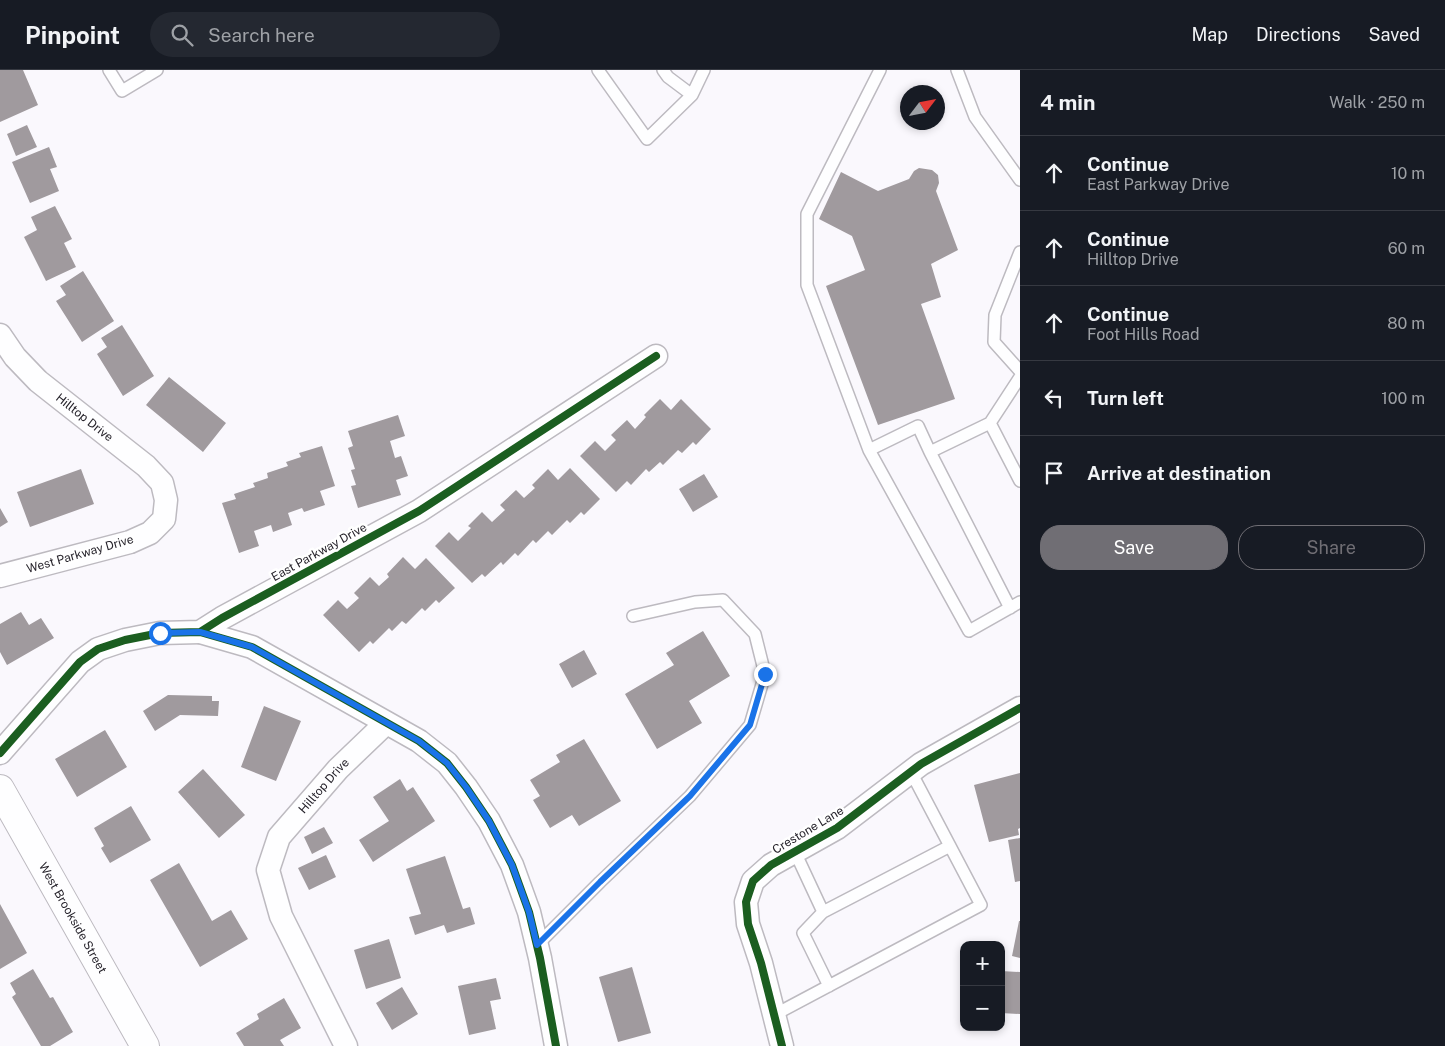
<!DOCTYPE html>
<meta charset="utf-8">
<style>
body{margin:0;font-family:"Public Sans",sans-serif;background:#242831;color:#f1f3f6}
.controls{position:absolute;right:15px;bottom:15px;display:grid;overflow:hidden;border-radius:10px;box-shadow:0 2px 8px #0003}
.controls button{width:45px;height:45px;display:grid;place-items:center;padding:0;border:0;border-bottom:1px solid #363941;background:#171b24;color:#f1f3f6;font:25px sans-serif}
.compass{position:absolute;left:900px;top:15px;width:45px;height:45px;border-radius:50%;background:#171b24;box-shadow:0 2px 8px #0003;rotate:58deg}
.stop{position:absolute;width:15px;height:15px;margin:-11px;border:4px solid #1a73e8;border-radius:50%;background:#fff}
.stop.end{background:#1a73e8;border-color:#fff;box-shadow:0 1px 5px #0008}
.list{margin:0;padding:0;list-style:none}
h2{display:flex;justify-content:space-between;align-items:center;height:65px;margin:0;padding:0 20px;font-size:21px}
h2 small{font-size:16px;font-weight:400;color:#9ea1a6}
.list li{display:grid;grid-template-columns:32px 1fr auto;gap:15px;align-items:center;box-sizing:border-box;height:75px;padding:0 20px;border-top:1px solid #363941}
.list b{display:block;font-size:19px;white-space:nowrap}
.list p{margin:0;font-size:16px;white-space:nowrap;color:#9ea1a6}
.list em{font-size:16px;font-style:normal;color:#9ea1a6}
.actions{display:flex;gap:10px;padding:15px 20px}
.actions a{flex:1;padding:11px 0;border:1px solid #706e74;border-radius:20px;text-align:center;font-size:18px;color:#706e74}
.actions .main{background:#706e74;color:#fff}
.icon{flex:none;width:28px;height:28px;fill:none;stroke:currentColor;stroke-width:2;stroke-linecap:round;stroke-linejoin:round}
.map{position:relative;flex:none;width:1020px;height:976px;overflow:hidden}
header{display:flex;align-items:center;gap:30px;box-sizing:border-box;height:70px;padding:0 25px;background:#171b24;border-bottom:1px solid #363941}
header strong{font-size:24px}
nav{display:flex;gap:28px;margin-inline-start:auto;font-size:18px}
.search{width:350px;height:45px;background:#242831;display:flex;align-items:center;gap:12px;box-sizing:border-box;padding:0 18px;border-radius:28px;color:#9ea1a6;font-size:19px}
main{display:flex}
aside{flex:1;background:#171b24}
.map>svg:first-child{display:block}
.building{fill:#a09a9e}
.lines{fill:none;stroke-linecap:round;stroke-linejoin:round}
.service-casing{stroke:#bdbac0;stroke-width:14}
.minor-casing{stroke:#bdbac0;stroke-width:25}
.tertiary-casing{stroke:#bdbac0;stroke-width:30}
.service{stroke:#fefeff;stroke-width:11}
.minor{stroke:#fefeff;stroke-width:22}
.tertiary{stroke:#fefeff;stroke-width:28}
.cycleway-casing{stroke:#fff;stroke-width:11}
.cycleway{stroke:#1b5e20;stroke-width:8}
.route{stroke:#1a73e8;stroke-width:6}
.labels{text-anchor:middle;stroke-width:5;stroke-linejoin:round;paint-order:stroke}
.street-label{font-size:12px;fill:#26232b;stroke:#fff}
</style>
<header>
<strong>Pinpoint</strong>
<div class="search"><svg class="icon" aria-label="search" viewBox="0 0 24 24"><circle cx="10" cy="10" r="6"/><path d="M15 15l6 6"/></svg>Search here</div>
<nav><a>Map</a><a>Directions</a><a>Saved</a></nav>
</header>
<main>
<div class="map">
<svg width="1020" height="976" viewBox="0 0 1020 976">
<rect width="100%" height="100%" fill="#faf8fd"/>
<path class="building" d="M 0,0 L 23,0 L 38,35 L 0,52 Z
M 27,55 L 37,77 L 16,86 L 7,64 Z
M 49,77 L 57,97 L 50,99 L 59,121 L 30,133 L 12,92 Z
M 919,98 L 932,100 L 938,105 L 939,113 L 936,121 L 958,180 L 931,194 L 941,227 L 921,234 L 955,329 L 878,355 L 826,216 L 865,200 L 852,166 L 819,149 L 841,102 L 878,121 L 909,109 L 914,101 Z
M 55,136 L 72,169 L 64,173 L 76,197 L 46,211 L 24,167 L 37,160 L 31,147 Z
M 83,201 L 114,251 L 82,272 L 56,231 L 66,225 L 60,216 Z
M 122,255 L 154,306 L 123,326 L 97,284 L 107,277 L 101,268 Z
M 169,307 L 226,353 L 203,382 L 146,335 Z
M 660,329 L 671,340 L 681,329 L 711,359 L 696,375 L 693,372 L 682,383 L 678,380 L 663,395 L 660,392 L 649,402 L 646,399 L 631,415 L 627,411 L 616,422 L 580,386 L 595,371 L 605,381 L 616,370 L 611,365 L 627,350 L 635,359 L 646,347 L 644,345 Z
M 398,345 L 405,366 L 390,371 L 395,388 L 401,386 L 408,406 L 396,410 L 401,425 L 358,438 L 351,416 L 356,415 L 351,400 L 355,399 L 348,378 L 353,376 L 348,361 Z
M 322,376 L 335,416 L 320,421 L 325,435 L 304,442 L 302,438 L 288,443 L 292,455 L 273,462 L 271,455 L 254,461 L 259,476 L 239,483 L 222,433 L 236,429 L 234,424 L 255,417 L 253,413 L 268,408 L 267,403 L 288,396 L 286,392 L 301,387 L 299,383 Z
M 570,398 L 600,429 L 584,445 L 581,442 L 570,453 L 567,450 L 552,465 L 548,461 L 536,473 L 533,470 L 518,486 L 515,483 L 503,495 L 501,492 L 485,507 L 482,504 L 472,513 L 435,476 L 449,462 L 458,471 L 471,458 L 468,456 L 482,442 L 492,452 L 505,440 L 500,435 L 516,420 L 524,428 L 535,418 L 532,415 L 548,399 L 558,410 Z
M 81,399 L 94,434 L 30,457 L 17,422 Z
M 704,404 L 718,427 L 693,442 L 679,419 Z
M 0,438 L 8,452 L 0,457 Z
M 403,487 L 415,499 L 426,488 L 455,518 L 439,533 L 436,530 L 425,541 L 422,538 L 406,554 L 402,551 L 392,561 L 389,558 L 373,574 L 370,571 L 359,582 L 323,545 L 338,530 L 347,539 L 359,528 L 354,523 L 370,507 L 379,516 L 389,507 L 387,504 Z
M 21,542 L 29,555 L 41,548 L 54,568 L 7,595 L 0,582 L 0,554 Z
M 703,561 L 730,606 L 689,631 L 702,653 L 657,679 L 625,624 L 674,595 L 666,583 Z
M 584,580 L 597,604 L 572,618 L 559,594 Z
M 168,625 L 212,626 L 212,631 L 219,631 L 218,646 L 180,645 L 155,661 L 143,641 Z
M 264,636 L 301,651 L 276,711 L 241,697 Z
M 105,660 L 127,697 L 77,727 L 55,689 Z
M 584,669 L 621,731 L 579,756 L 572,745 L 550,758 L 533,730 L 540,726 L 530,710 L 560,692 L 556,685 Z
M 203,699 L 245,745 L 219,768 L 178,722 Z
M 1020,703 L 1020,758 L 1018,759 L 1019,765 L 989,772 L 974,715 Z
M 400,709 L 407,721 L 413,717 L 435,751 L 373,792 L 359,770 L 389,751 L 373,727 Z
M 131,736 L 151,770 L 110,793 L 101,778 L 104,776 L 94,758 Z
M 324,757 L 333,773 L 312,784 L 304,767 Z
M 1020,768 L 1020,811 L 1015,812 L 1008,770 Z
M 326,785 L 336,807 L 309,820 L 298,798 Z
M 445,786 L 463,839 L 470,837 L 475,854 L 447,863 L 444,855 L 415,865 L 409,847 L 421,844 L 406,799 Z
M 179,793 L 212,851 L 231,840 L 248,869 L 200,897 L 150,810 Z
M 0,834 L 27,883 L 0,899 Z
M 1019,851 L 1020,851 L 1020,888 L 1012,886 Z
M 389,869 L 401,908 L 366,919 L 354,880 Z
M 632,897 L 651,963 L 618,972 L 599,907 Z
M 33,899 L 50,928 L 53,927 L 73,962 L 50,976 L 41,976 L 12,927 L 16,924 L 10,913 Z
M 1001,901 L 1020,902 L 1020,944 L 1001,943 Z
M 496,908 L 501,929 L 490,931 L 496,959 L 469,965 L 458,916 Z
M 402,917 L 418,944 L 392,960 L 376,933 Z
M 284,928 L 301,958 L 280,970 L 284,976 L 244,976 L 236,963 L 259,949 L 257,944 Z"/>
<g class="lines">
<g class="service-casing">
<path id="service" d="M 109,0 L 122,21 L 157,0
M 598,0 L 647,69 L 692,25 L 704,0
M 663,0 L 668,7 L 692,25
M 880,0 L 807,144 L 807,215 L 869,380 L 969,561 L 1020,532
M 957,0 L 975,47 L 1020,110
M 1020,182 L 995,245 L 994,272 L 1020,301
M 990,353 L 1020,307
M 869,380 L 918,356 L 930,382 L 990,353 L 1020,411
M 930,382 L 1010,538
M 795,782 L 823,842 L 950,776
M 823,842 L 803,863 L 829,916
M 537,875 L 600,812 L 690,726 L 750,655 L 765,604 L 755,564 L 723,530 L 695,532 L 633,546
M 774,945 L 981,835 L 911,702"/>
</g>
<g class="minor-casing">
<g id="minor">
<path id="s1" d="M 0,265 L 15,287 L 38,311 L 146,396 L 162,413 L 166,430 L 164,449 L 150,463 L 130,472 L 0,506"/>
<path d="M 200,562 L 252,577 L 419,671 L 447,693 L 466,717 L 489,751 L 512,795 L 529,842 L 540,888 L 556,976"/>
<path d="M 0,683 L 80,592 L 98,579 L 125,570 L 160,563 L 200,562 L 222,548 L 419,441 L 656,286"/>
<path id="s2" d="M 346,976 L 281,846 L 268,800 L 279,767 L 338,699 L 386,653"/>
<path d="M 782,976 L 761,893 L 748,854 L 746,832 L 753,811 L 771,795 L 837,758 L 921,694 L 1020,638"/>
</g>
</g>
<g class="tertiary-casing">
<g id="tertiary">
<path id="s3" d="M 0,719 L 145,976"/>
</g>
</g>
<use href="#service" class="service"/>
<use href="#minor" class="minor"/>
<use href="#tertiary" class="tertiary"/>
<g class="cycleway-casing">
<path id="cycleway" d="M 200,562 L 252,577 L 419,671 L 447,693 L 466,717 L 489,751 L 512,795 L 529,842 L 540,888 L 556,976
M 0,683 L 80,592 L 98,579 L 125,570 L 160,563 L 200,562 L 222,548 L 419,441 L 656,286
M 782,976 L 761,893 L 748,854 L 746,832 L 753,811 L 771,795 L 837,758 L 921,694 L 1020,638"/>
</g>
<use href="#cycleway" class="cycleway"/>
</g>
<g class="lines">
<path class="route" d="M 160,563 L 200,562 L 252,577 L 419,671 L 447,693 L 466,717 L 489,751 L 512,795 L 529,842 L 537,875 L 600,812 L 690,726 L 750,655 L 765,604"/>
</g>
<g class="labels">
<g class="street-label">
<text dy="4" stroke="none"><textPath href="#s1" startOffset="119">Hilltop Drive</textPath></text>
<text transform="translate(319 482) rotate(-29)" y="4">East Parkway Drive</text>
<text transform="translate(80 484) rotate(-16)" y="4">West Parkway Drive</text>
<text dy="4" stroke="none"><textPath href="#s2" startOffset="296">Hilltop Drive</textPath></text>
<text transform="translate(808 760) rotate(-31)" y="4">Crestone Lane</text>
<text dy="4" stroke="none"><textPath href="#s3" startOffset="148">West Brookside Street</textPath></text>
</g>
</g>
</svg>
<div class="controls">
<button>+</button>
<button>−</button>
</div>
<svg class="compass" viewBox="-18 -18 36 36"><path d="M0-13l5 13h-10z" fill="#e53935"/><path d="M0 13l5-13h-10z" fill="#9ea1a6"/></svg>
<div class="stop" style="left:160px;top:563px"></div>
<div class="stop end" style="left:765px;top:604px"></div>
</div>
<aside>
<h2>4 min<small>Walk · 250 m</small></h2>
<ul class="list">
<li><svg class="icon" aria-label="ahead" viewBox="0 0 24 24"><path d="M12 20V5M6 11l6-6 6 6"/></svg><div><b>Continue</b><p>East Parkway Drive</p></div><em>10 m</em></li>
<li><svg class="icon" aria-label="ahead" viewBox="0 0 24 24"><path d="M12 20V5M6 11l6-6 6 6"/></svg><div><b>Continue</b><p>Hilltop Drive</p></div><em>60 m</em></li>
<li><svg class="icon" aria-label="ahead" viewBox="0 0 24 24"><path d="M12 20V5M6 11l6-6 6 6"/></svg><div><b>Continue</b><p>Foot Hills Road</p></div><em>80 m</em></li>
<li><svg class="icon" aria-label="left" viewBox="0 0 24 24"><path d="M17 20v-9H6M10 6l-5 5 5 5"/></svg><div><b>Turn left</b></div><em>100 m</em></li>
<li><svg class="icon" aria-label="arrive" viewBox="0 0 24 24"><path d="M6 21V4h12l-3 4 3 4H6"/></svg><div><b>Arrive at destination</b></div></li>
</ul>
<div class="actions"><a class="main">Save</a><a>Share</a></div>
</aside>
</main>
